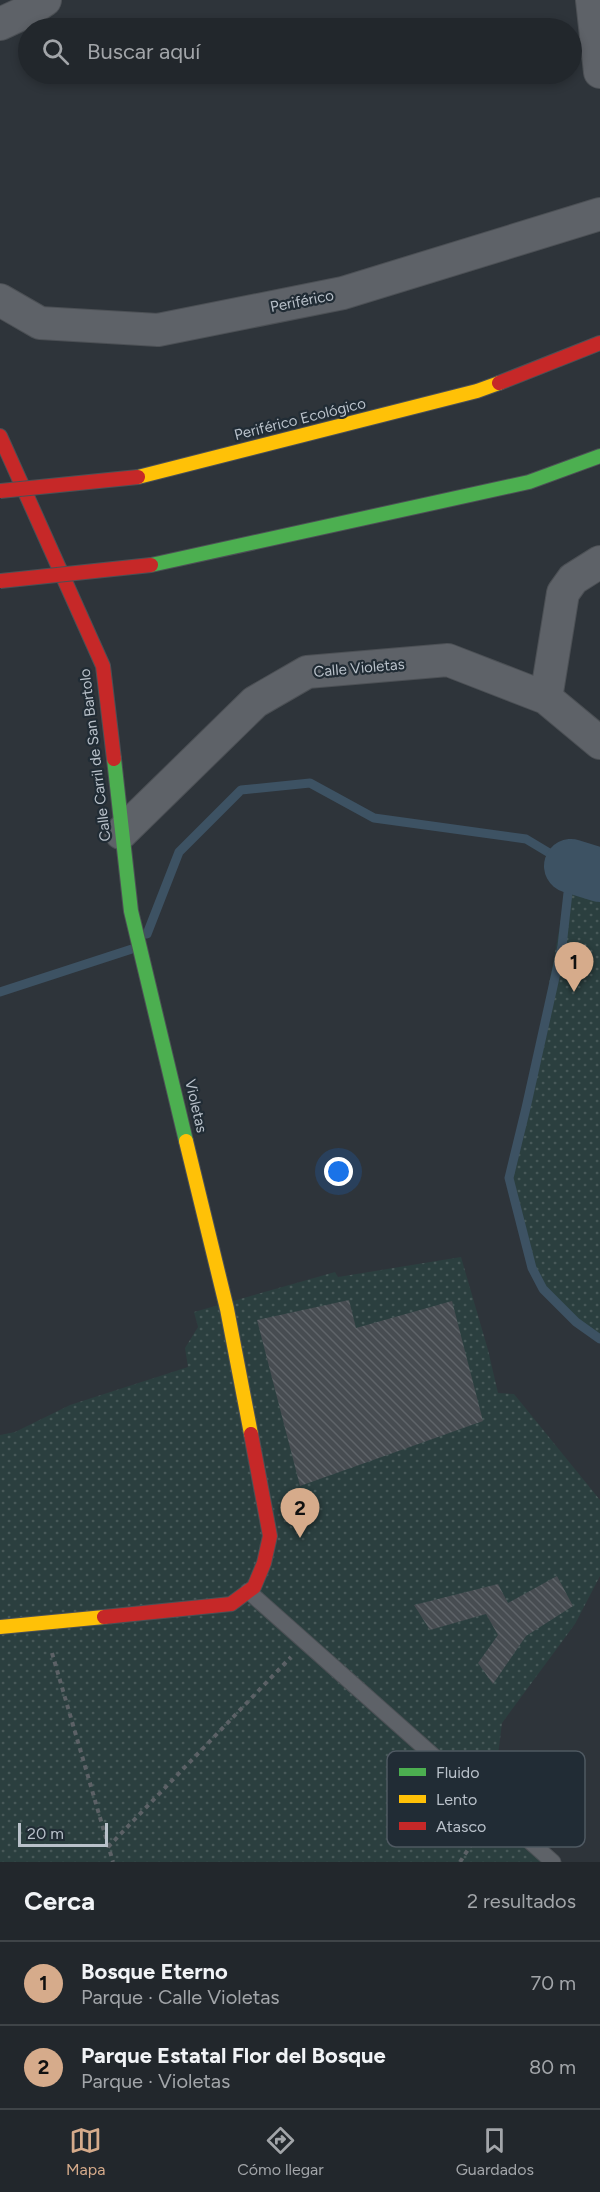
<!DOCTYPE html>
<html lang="es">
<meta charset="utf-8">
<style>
body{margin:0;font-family:Figtree,sans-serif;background:#2a2f34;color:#f1f3f6}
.scale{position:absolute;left:18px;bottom:15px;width:90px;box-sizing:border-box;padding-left:6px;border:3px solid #b9c1ca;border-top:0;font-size:16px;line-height:21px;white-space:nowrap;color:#b9c1ca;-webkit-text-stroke:4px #212c35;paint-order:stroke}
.you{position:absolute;left:339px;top:1172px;width:21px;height:21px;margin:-15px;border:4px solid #fff;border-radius:50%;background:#1a73e8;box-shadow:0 0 0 9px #1a73e833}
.badge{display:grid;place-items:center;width:39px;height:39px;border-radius:50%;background:#d6ab8b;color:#111;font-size:20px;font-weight:700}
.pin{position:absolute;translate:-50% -50px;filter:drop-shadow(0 2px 3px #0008)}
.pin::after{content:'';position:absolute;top:32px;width:21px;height:18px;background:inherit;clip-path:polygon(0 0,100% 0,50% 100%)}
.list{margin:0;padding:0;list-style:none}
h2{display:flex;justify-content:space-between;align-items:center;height:78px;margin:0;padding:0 24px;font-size:26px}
h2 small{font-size:20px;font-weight:400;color:#a2a5a9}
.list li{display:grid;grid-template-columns:39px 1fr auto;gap:18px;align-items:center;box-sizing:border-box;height:84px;padding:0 24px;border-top:2px solid #3f4448}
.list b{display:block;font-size:22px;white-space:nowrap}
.list p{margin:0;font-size:20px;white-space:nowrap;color:#a2a5a9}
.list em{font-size:20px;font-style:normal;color:#a2a5a9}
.icon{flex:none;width:33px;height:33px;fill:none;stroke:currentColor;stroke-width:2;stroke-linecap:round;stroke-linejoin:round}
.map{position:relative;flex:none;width:600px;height:1862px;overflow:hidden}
.search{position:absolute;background:#22272c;box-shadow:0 3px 9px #0003;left:18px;right:18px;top:18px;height:66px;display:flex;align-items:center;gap:15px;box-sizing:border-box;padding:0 21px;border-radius:33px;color:#a2a5a9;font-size:22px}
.sheet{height:246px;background:#22272c}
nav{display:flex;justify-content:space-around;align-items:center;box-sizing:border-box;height:84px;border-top:2px solid #3f4448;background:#22272c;font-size:16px;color:#a2a5a9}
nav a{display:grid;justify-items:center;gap:3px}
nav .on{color:#d6ab8b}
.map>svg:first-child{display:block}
.green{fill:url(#green-dots)}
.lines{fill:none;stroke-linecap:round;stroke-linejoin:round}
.stream{stroke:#3d5263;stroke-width:9}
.river{stroke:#3d5263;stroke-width:54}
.building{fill:url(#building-back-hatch)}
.lane-casing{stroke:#4c5055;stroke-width:17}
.street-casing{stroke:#4c5055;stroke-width:34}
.fast-casing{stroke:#4c5055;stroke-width:16}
.slow-casing{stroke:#4c5055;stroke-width:16}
.jam-casing{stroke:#4c5055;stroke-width:16}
.path{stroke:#5c6166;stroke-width:4;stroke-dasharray:4.5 4.5;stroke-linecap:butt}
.lane{stroke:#5e6268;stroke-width:15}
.street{stroke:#5e6268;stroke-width:32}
.fast{stroke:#4caf50;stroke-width:14}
.slow{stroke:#ffc107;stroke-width:14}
.jam{stroke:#c62828;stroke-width:14}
.jam-bridge-casing{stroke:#4b5055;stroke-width:16;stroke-linecap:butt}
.jam-bridge{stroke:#c62828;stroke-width:14}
.labels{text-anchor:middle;stroke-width:4.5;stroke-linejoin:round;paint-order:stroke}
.street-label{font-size:15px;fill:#b9c1ca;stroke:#212c35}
.key{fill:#212c35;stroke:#4f5962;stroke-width:1.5}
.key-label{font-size:16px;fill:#b9c1ca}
</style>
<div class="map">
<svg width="600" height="1862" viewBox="0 0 600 1862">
<defs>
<pattern id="green-dots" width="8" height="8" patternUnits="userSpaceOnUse" patternTransform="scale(1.5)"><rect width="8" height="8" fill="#2b3f3f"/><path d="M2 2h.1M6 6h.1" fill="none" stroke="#485959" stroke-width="1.8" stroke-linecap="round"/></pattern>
<pattern id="building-back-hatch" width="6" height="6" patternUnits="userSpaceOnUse" patternTransform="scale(1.5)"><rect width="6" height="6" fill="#474c51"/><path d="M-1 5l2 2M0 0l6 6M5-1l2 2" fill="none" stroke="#5f6469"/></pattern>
</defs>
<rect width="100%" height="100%" fill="#2e343a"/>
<path class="green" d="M 571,866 L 600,875 L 600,1339 L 576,1322 L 543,1289 L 532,1268 L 509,1178 L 526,1108 Z
M 461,1257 L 488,1350 L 498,1393 L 514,1394 L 600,1500 L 600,1576 L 575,1624 L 502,1723 L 493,1795 L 515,1831 L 557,1862 L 0,1862 L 0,1435 L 15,1432 L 70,1405 L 188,1367 L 185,1348 L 198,1327 L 194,1312 L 335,1272 L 338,1277 Z"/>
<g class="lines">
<path class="stream" d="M 147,934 L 179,852 L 241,790 L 310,783 L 374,818 L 526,839 L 571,866 L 562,946 L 526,1108 L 509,1178 L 532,1268 L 543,1289 L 576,1322 L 600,1339
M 0,992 L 135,948"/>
<path class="river" d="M 571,866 L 600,875"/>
</g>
<path class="building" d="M 349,1300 L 356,1328 L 452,1301 L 483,1421 L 300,1486 L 257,1320 Z
M 557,1576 L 573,1606 L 526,1636 L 493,1684 L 478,1663 L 498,1635 L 486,1614 L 430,1630 L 414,1605 L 498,1584 L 508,1603 Z"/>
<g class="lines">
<g class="lane-casing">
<path id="lane" d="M 248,1591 L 553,1862"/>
</g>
<g class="street-casing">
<path id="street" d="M 592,0 L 600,72
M 0,24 L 30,10 L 45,0
M 0,300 L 40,323 L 158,330 L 343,293 L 600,214
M 546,698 L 563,593 L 573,579 L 600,562
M 121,833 L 255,702 L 307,672 L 448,660 L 546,698 L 600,743"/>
</g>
<g class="fast-casing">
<path id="fast" d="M 151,565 L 529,482 L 600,456
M 114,759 L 131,911 L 186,1141"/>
</g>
<g class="slow-casing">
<path id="slow" d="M 138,477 L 477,391 L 499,383
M 186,1141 L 227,1309 L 251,1434
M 0,1627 L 104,1617"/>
</g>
<g class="jam-casing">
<path id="jam" d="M 499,383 L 600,343
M 0,436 L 103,666 L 114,759
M 104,1617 L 231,1604 L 254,1587 L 264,1563 L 270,1536 L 251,1434"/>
</g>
<path class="path" d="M 52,1653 L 113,1862
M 108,1847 L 291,1657
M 460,1862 L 482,1828"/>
<use href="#lane" class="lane"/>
<use href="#street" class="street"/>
<use href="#fast" class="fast"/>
<use href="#slow" class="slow"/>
<use href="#jam" class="jam"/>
<g class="jam-bridge-casing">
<path id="jam-bridge" d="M 0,491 L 138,477
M 0,581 L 151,565"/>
</g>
<use href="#jam-bridge" class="jam-bridge"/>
</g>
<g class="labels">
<g class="street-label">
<text transform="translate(302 301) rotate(-11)" y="5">Periférico</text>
<text transform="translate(300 419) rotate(-14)" y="5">Periférico Ecológico</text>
<text transform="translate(359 668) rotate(-5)" y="5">Calle Violetas</text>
<text transform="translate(95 755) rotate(-97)" y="5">Calle Carril de San Bartolo</text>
<text transform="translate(196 1106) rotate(77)" y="5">Violetas</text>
</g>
</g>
<rect x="387" y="1751" width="198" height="96" rx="9" class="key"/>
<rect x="399" y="1768" width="27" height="8" fill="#4caf50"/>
<rect x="399" y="1795" width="27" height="8" fill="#ffc107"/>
<rect x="399" y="1822" width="27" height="8" fill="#c62828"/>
<g class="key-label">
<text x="436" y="1778">Fluido</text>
<text x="436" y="1805">Lento</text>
<text x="436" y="1832">Atasco</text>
</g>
</svg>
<div class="scale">20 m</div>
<div class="you"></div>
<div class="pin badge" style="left:574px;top:992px">1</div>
<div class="pin badge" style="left:300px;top:1538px">2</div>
<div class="search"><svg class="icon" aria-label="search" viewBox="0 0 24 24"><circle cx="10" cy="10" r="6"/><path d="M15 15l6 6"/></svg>Buscar aquí</div>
</div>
<section class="sheet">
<h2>Cerca<small>2 resultados</small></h2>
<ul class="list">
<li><span class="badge">1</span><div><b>Bosque Eterno</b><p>Parque · Calle Violetas</p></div><em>70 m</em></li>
<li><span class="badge">2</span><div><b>Parque Estatal Flor del Bosque</b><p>Parque · Violetas</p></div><em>80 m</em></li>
</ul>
</section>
<nav>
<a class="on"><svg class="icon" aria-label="map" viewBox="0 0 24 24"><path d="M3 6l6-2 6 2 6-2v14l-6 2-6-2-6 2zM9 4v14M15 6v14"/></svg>Mapa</a>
<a><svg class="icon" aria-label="directions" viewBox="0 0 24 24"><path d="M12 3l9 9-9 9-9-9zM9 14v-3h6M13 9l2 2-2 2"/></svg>Cómo llegar</a>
<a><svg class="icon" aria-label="saved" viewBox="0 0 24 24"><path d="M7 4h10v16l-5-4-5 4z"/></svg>Guardados</a>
</nav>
